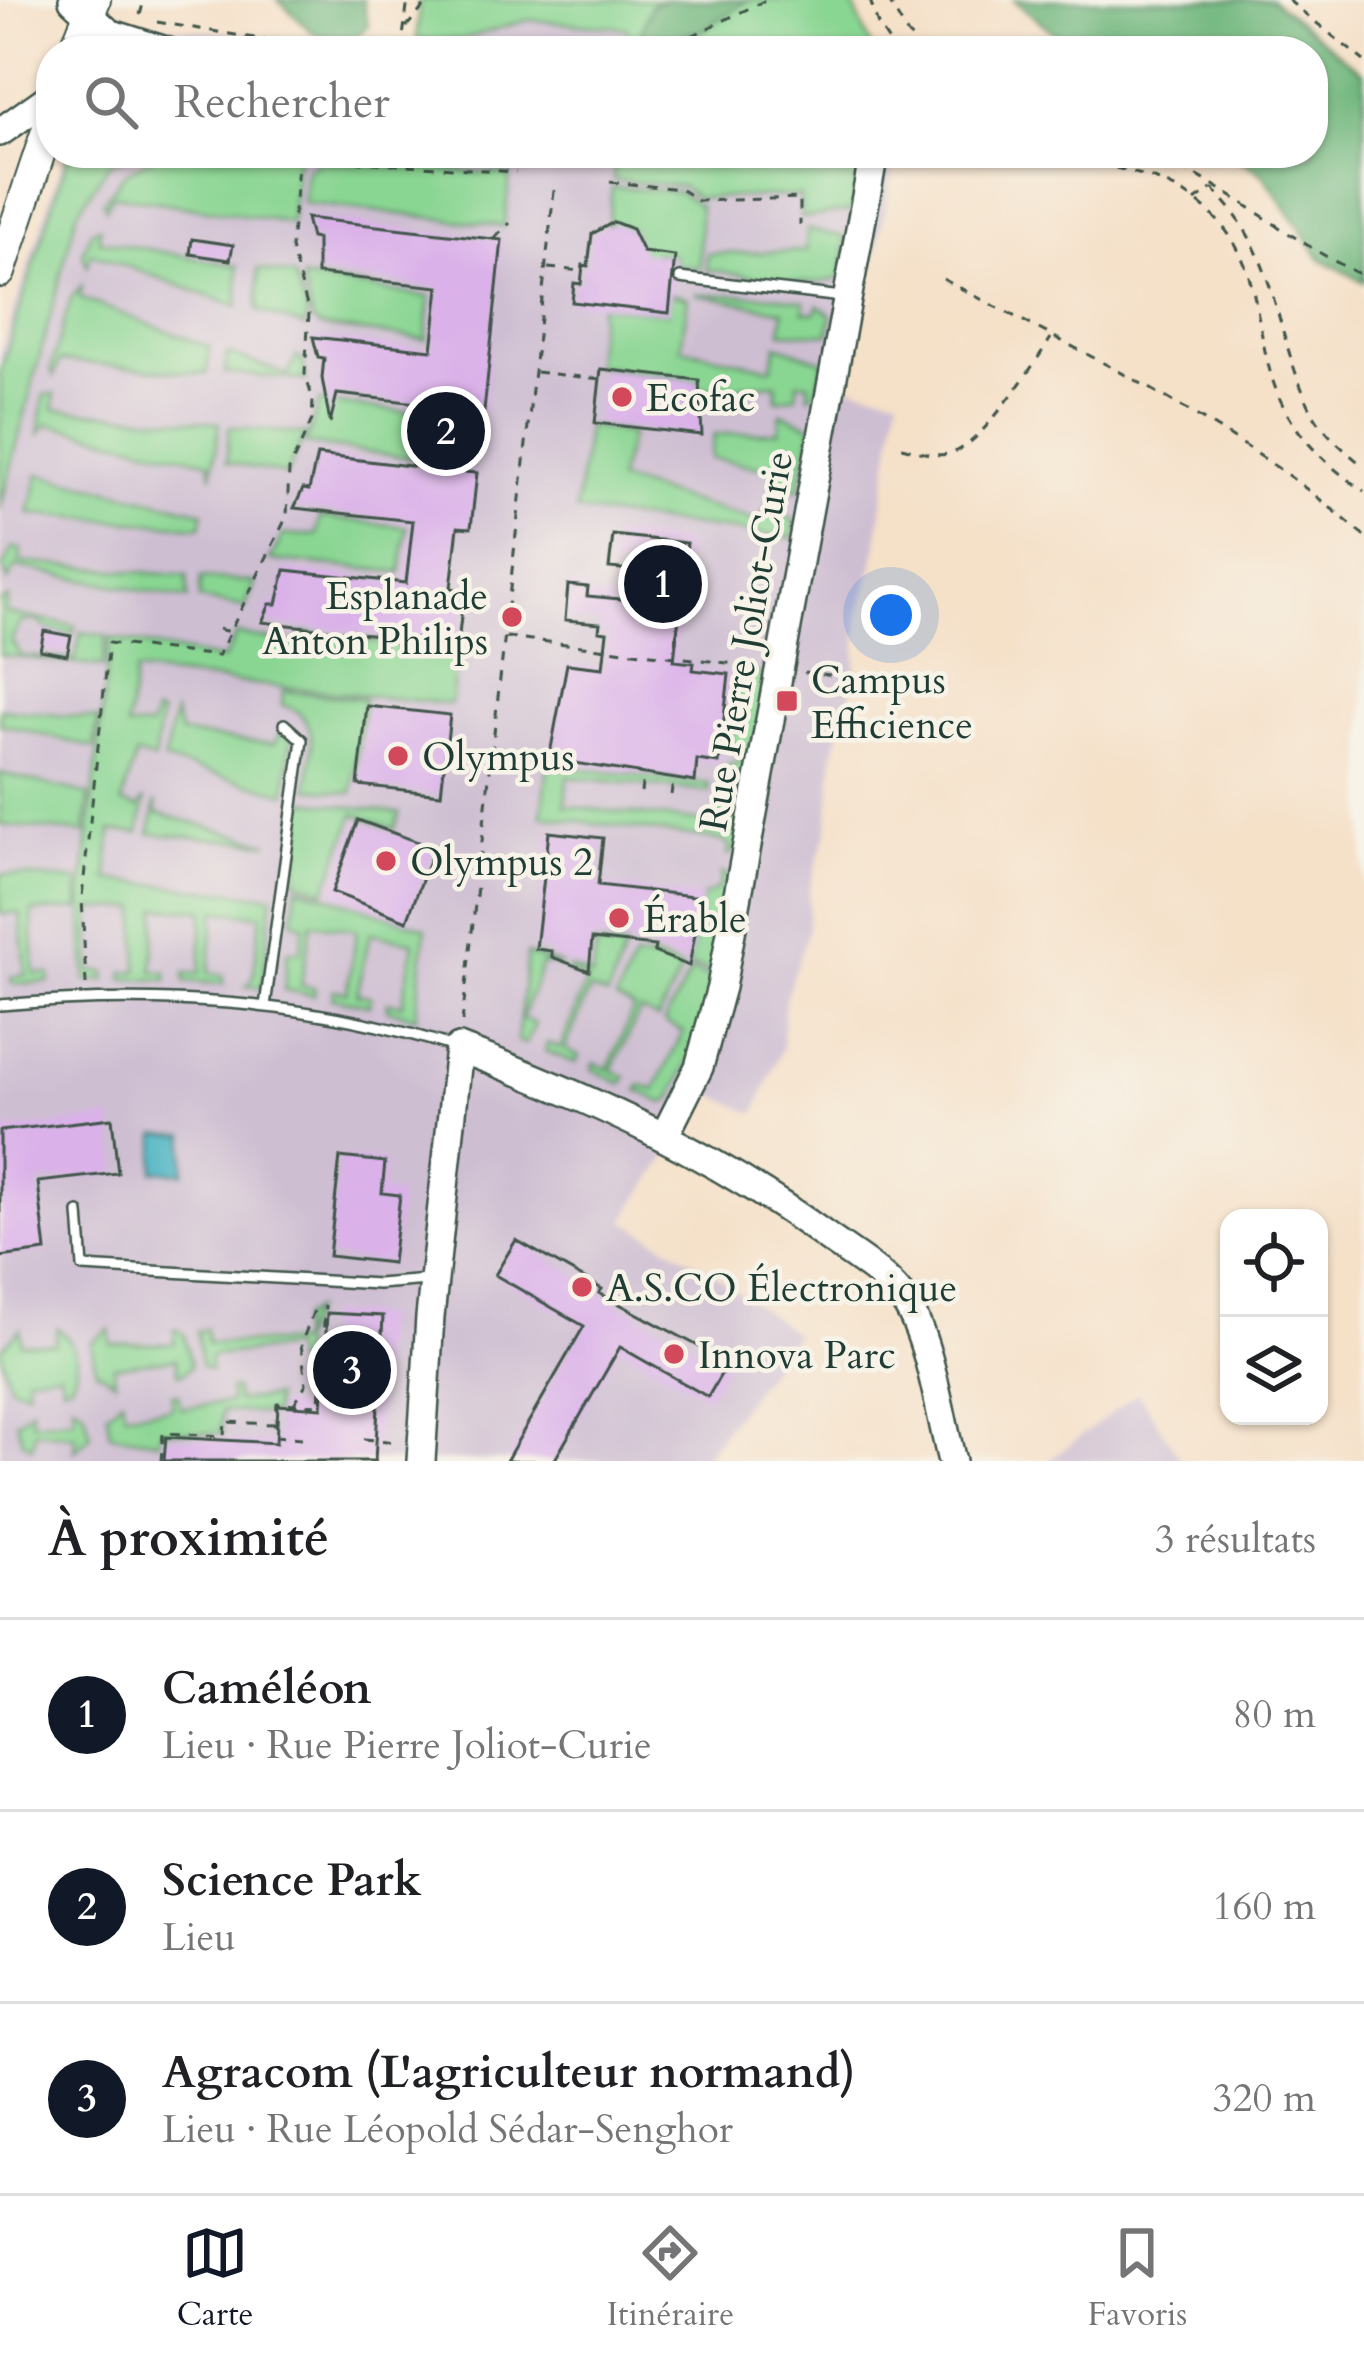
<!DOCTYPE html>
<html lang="fr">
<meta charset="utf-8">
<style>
body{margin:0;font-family:Cardo,serif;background:#f2f2f2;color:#202124}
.controls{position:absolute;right:36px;bottom:36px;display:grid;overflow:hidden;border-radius:24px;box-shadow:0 3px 9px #0004}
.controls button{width:108px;height:108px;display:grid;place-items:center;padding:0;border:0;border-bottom:3px solid #e0e0e0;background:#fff;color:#202124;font:60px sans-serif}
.you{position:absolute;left:891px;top:615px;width:42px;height:42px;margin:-30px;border:9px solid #fff;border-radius:50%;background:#1a73e8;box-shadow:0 0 0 18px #1a73e833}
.badge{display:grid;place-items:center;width:78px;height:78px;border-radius:50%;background:#111827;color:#fff;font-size:39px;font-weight:700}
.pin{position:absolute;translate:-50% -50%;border:6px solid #fff;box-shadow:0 3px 12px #0006}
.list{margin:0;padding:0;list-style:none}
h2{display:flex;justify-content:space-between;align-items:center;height:156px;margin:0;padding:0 48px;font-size:51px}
h2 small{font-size:39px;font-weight:400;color:#757577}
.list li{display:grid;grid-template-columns:78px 1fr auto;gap:36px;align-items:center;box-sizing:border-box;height:192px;padding:0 48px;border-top:3px solid #e0e0e0}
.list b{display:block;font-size:45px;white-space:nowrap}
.list p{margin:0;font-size:39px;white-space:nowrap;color:#757577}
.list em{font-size:39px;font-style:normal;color:#757577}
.icon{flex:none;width:66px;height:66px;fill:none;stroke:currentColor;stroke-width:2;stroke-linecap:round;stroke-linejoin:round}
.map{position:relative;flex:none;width:1364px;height:1461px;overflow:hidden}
.search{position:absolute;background:#fff;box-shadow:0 3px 9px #0004;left:36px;right:36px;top:36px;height:132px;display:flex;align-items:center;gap:30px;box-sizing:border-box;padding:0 42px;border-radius:48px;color:#757577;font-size:45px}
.sheet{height:732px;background:#fff}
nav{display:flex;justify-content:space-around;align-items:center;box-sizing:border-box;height:168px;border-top:3px solid #e0e0e0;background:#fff;font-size:33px;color:#757577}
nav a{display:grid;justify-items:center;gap:6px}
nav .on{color:#111827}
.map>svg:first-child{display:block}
.industrial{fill:#cebed2}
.green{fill:#89d592;stroke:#548963;stroke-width:3}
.forest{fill:#6eb67c;stroke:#467a58;stroke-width:3}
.water{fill:#43b0c1;stroke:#31767a;stroke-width:3}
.building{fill:#dab1e9}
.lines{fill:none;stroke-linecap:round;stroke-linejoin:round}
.lane-casing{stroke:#3f554a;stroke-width:14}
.secondary-casing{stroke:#3f554a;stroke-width:32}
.primary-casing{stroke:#3f554a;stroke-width:34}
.path{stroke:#3f554a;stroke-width:3;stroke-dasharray:9 9;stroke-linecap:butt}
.lane{stroke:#fff;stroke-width:9}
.secondary{stroke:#fff;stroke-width:27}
.primary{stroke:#fff;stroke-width:30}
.poi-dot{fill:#d1495b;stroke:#f7f3e8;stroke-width:4.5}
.labels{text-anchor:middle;stroke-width:9;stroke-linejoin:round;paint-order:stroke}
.poi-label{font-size:39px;fill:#1f3d34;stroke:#f7f3e8;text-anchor:start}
.street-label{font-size:39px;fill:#1f3d34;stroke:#f7f3e8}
</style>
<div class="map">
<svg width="1364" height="1461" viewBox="0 0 1364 1461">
<rect width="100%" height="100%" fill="#f7f3e8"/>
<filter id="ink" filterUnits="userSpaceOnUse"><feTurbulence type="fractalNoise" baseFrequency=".00833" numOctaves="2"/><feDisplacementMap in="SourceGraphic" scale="24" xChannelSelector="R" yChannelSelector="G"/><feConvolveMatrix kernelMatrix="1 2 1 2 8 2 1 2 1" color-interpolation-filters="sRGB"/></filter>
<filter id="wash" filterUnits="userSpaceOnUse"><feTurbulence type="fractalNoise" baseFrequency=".004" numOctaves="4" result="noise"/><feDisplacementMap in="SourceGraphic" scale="48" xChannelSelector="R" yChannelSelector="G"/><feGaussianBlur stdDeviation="2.7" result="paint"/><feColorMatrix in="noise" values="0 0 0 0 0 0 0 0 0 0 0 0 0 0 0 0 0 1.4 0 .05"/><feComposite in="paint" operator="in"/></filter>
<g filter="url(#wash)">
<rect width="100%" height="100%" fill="#f5e0c8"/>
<path class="industrial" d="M 528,20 L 847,51 L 98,51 L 108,22 L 410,50 Z
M 65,153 L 897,153 L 848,386 L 899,396 L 874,563 L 859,612 L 855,677 L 834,751 L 828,829 L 809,889 L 808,929 L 785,999 L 782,1048 L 755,1114 L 710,1093 L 624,1220 L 714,1274 L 795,1334 L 701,1461 L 0,1461 L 0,353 Z
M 1138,1393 L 1182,1461 L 1048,1461 Z"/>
<path class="green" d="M 419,0 L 667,0 L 651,5 L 705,29 L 748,0 L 851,0 L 873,51 L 631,51 L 627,28 L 528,20 L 463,39 L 417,40 Z
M 69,153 L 131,153 L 110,163 L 77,212 L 0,510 L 0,372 Z
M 159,153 L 298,153 L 291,223 L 113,195 L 106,208 L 103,202 L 123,175 Z
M 616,153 L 866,153 L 851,211 L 802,218 L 800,196 L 697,198 L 681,186 L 613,180 Z
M 320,161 L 510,175 L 504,226 L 303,203 L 306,170 Z
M 612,187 L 679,192 L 700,206 L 700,268 L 675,264 L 675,255 L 654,253 L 652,258 L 640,250 L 632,229 L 608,223 Z
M 100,227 L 99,240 L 238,266 L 238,307 L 91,253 L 87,266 L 83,253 L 91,231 Z
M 807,229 L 846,237 L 843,273 L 837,279 C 804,290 744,273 707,270 L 707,254 L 806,251 Z
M 258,269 L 294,276 L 307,313 L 305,327 L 258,311 Z
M 302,278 L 430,297 L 426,339 L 321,327 L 313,322 Z
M 82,286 L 80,298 L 210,347 L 207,374 L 60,361 L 54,376 L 51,369 L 71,298 Z
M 671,294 L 688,298 L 681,348 L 771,368 L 777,345 L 824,361 L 817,392 L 809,396 L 809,383 L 798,382 L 796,396 L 777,400 L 776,384 L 699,389 L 698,380 L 594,365 L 600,305 L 668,313 Z
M 695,294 L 776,296 L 805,302 L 804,312 L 815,313 L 818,305 L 832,315 L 829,334 L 781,332 L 784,311 Z
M 227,353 L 288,375 L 296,357 L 303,360 L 306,380 L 225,373 Z
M 55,394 L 54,409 L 220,423 L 212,476 L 210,462 L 48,424 L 39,435 L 44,395 Z
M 319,402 L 417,413 L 411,458 L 306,444 Z
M 781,413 L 813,426 L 799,489 L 772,492 L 776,470 L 710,458 L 714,435 L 779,431 Z
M 587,426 L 631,434 L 618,480 L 759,522 L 767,505 L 795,521 L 793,538 L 576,511 Z
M 229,427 L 306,434 L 286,475 L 227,462 Z
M 39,474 L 204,512 L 201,527 L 29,514 Z
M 320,517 L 407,527 L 401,572 L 270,560 L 283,535 L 317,535 Z
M 13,548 L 21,549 L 20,562 L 187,576 L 188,599 L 16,567 L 8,581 L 3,568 Z
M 201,578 L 252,582 L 255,584 L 245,608 L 199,599 Z
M 8,598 L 6,613 L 75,626 L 73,634 L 49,630 L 36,620 L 21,622 L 11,641 L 22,656 L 75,660 L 81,632 L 106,636 L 103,667 L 0,655 L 0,601 Z
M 304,633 L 457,652 L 451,704 L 135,672 L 127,728 L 151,727 L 155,713 L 161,715 L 154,760 L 136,755 L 122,803 L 138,808 L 145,799 L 139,833 L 111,831 L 108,880 L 273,896 L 262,988 L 246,986 L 253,980 L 261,915 L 215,911 L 209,973 L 223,975 L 223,984 L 185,981 L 185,973 L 200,973 L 203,910 L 157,908 L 153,971 L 167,972 L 167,980 L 123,979 L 124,972 L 138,971 L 137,908 L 91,909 L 91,971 L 106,972 L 106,980 L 86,981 L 82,897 L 110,638 L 223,660 L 237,634 L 301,645 Z
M 738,670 L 764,674 L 761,688 L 768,691 L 750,781 L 743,787 L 727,785 L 729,764 L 738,764 L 740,747 L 731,744 Z
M 283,691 L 364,699 L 352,793 L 308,788 C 311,755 323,715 282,705 Z
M 0,709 L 98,719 L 94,748 L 0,724 Z
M 174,714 L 181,734 L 274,744 L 283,727 L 292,729 L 286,793 L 164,761 Z
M 548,765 L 709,784 L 709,792 L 568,777 L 565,806 L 713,823 L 716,810 L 732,809 L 734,803 L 741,814 L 737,849 L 728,855 L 729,844 L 719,840 L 542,816 Z
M 0,773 L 89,795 L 85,833 L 0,825 Z
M 156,801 L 157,813 L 269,843 L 150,834 Z
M 304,801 L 400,813 L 394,829 L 355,814 L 325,891 L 296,880 Z
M 722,873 L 731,878 L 714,972 L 689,966 L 702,897 L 719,888 Z
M 0,874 L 79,881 L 79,909 L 32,912 L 35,974 L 50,974 L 50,982 L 12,984 L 11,977 L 26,975 L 20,913 L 0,914 Z
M 297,886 L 426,928 L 416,1017 L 387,1009 L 388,1002 L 402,1004 L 414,942 L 370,933 L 357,994 L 371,997 L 369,1005 L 332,998 L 333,990 L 347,992 L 357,930 L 312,923 L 301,985 L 315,988 L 314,995 L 284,990 L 288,951 L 300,952 L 304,925 L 293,921 Z
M 596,946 L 625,948 L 608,996 L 590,990 L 565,1049 L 579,1056 L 576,1063 L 545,1051 L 547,1043 L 561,1048 L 587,980 L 568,972 L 570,968 L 592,977 Z
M 527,954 L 562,966 L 542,964 L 522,1018 L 535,1024 L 526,1044 L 517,1041 Z
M 634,959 L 656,959 L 682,969 L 658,1019 L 640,1011 L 612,1070 L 626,1077 L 622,1084 L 592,1069 L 595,1063 L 608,1069 L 634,1008 L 616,1000 Z
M 691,971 L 712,978 L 705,1027 L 671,1100 L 663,1103 L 638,1090 L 641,1085 L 655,1090 L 683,1032 L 664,1022 Z
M 312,1311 L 299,1342 L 302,1362 L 293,1363 L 291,1348 L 210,1356 L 210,1370 L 201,1366 L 197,1331 L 206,1329 L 207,1343 L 297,1343 L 301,1318 Z
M 57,1328 C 75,1341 82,1364 71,1383 L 62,1386 L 60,1372 L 27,1375 L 27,1390 L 10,1386 L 0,1350 L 20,1329 L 21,1343 L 55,1344 Z
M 175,1328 L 184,1334 L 191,1366 L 183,1374 L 178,1374 L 176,1359 L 114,1366 L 115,1381 L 96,1370 L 91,1343 L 110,1329 L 111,1344 L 174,1344 Z
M 234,1388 L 237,1401 L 274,1397 L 273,1414 L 222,1411 L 221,1434 L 161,1430 L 159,1441 L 110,1434 L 107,1413 L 122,1399 L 125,1413 L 172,1408 L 172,1394 L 178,1394 L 181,1408 L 230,1402 L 229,1389 Z
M 73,1403 L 84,1410 L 91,1435 L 75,1450 L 76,1436 L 35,1431 L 32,1447 L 22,1440 L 16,1421 L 31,1409 L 32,1422 L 74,1418 Z"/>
<path class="forest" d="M 278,0 L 363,0 L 368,26 L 355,39 L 317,36 Z
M 667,0 L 748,0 L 705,29 L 650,45 L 640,36 L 651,5 Z
M 1014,0 L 1271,0 L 1364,73 L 1364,282 L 1321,259 L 1263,174 L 1229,153 L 1313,153 L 1313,51 L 1076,51 Z"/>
<path class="water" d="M 157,1134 L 186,1135 L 184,1173 L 154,1171 Z"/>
<g id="blocks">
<path class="building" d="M 306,218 L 502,240 L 484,411 L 471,409 L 464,472 L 477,473 L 471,528 L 458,527 L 451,588 L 464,590 L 458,644 L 262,622 L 270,604 L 277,604 L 285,570 L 406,583 L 413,521 L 294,508 L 303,489 L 309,490 L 317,455 L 419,467 L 426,404 L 337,394 L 330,423 L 322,378 L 324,358 L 318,357 L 313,337 L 432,350 L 439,287 L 317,274 L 317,239 L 311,238 Z
M 614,222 L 632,229 L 643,252 L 675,256 L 669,313 L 572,302 L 574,283 L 581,284 L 583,265 L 588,266 L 592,234 Z
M 192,239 L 233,245 L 230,260 L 190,254 Z
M 601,369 L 699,380 L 702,435 L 595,423 Z
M 613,535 L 687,543 L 674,661 L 694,663 L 693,670 L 729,674 L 719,763 L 697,760 L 695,782 L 549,759 L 567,664 L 603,668 L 607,632 L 599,631 L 600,623 L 565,620 L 568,585 L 588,587 L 587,596 L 642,601 L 645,571 L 609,568 Z
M 44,631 L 71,636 L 67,655 L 40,650 Z
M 367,706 L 450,715 L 441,794 L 358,785 Z
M 358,820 L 434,848 L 407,921 L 332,892 Z
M 549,832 L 603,838 L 598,885 L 702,897 L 689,966 L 654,952 L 655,946 L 592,939 L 589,971 L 552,957 L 552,951 L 536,949 Z
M 112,1118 L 118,1173 L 38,1182 L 46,1251 L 0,1257 L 0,1131 Z
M 340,1157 L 385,1162 L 382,1193 L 400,1195 L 392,1263 L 329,1256 Z
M 516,1240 L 602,1289 L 599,1293 L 728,1362 L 708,1397 L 620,1347 L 554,1461 L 506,1461 L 584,1326 L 495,1275 Z
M 327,1313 L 383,1316 L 375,1461 L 164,1461 L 166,1437 L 276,1443 L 278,1405 L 322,1408 Z"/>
</g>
</g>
<g filter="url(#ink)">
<use href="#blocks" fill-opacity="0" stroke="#3f554a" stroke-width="3"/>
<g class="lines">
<g class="lane-casing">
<path id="lane" d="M 680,278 L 842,297
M 0,1005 C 153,992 306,999 454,1047
M 265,1006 L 302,740 L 284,724
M 79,1213 L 83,1267 L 378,1284 L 428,1280"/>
</g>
<g class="secondary-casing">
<path id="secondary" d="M 73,0 L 109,33 L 166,51
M 0,132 L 51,96
M 665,1135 L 699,1067 L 721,987 L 874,153
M 421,1461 L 430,1317 L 459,1048 C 591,1098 714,1154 827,1237 C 853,1256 887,1275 905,1302 C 930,1339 940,1416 952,1461"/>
</g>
<g class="primary-casing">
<path id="primary" d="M 74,51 L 95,0
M 0,272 L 51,119"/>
</g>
<path class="path" d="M 870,0 L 878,25 L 895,51
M 888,0 L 908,35 L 925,51
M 1288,0 L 1364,61
M 140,15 L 144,0
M 157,22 L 333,51
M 406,27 L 430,0
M 401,51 L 408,0
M 445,51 L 479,45 L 530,49
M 640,51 L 677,43 L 766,0
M 1064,153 C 1103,169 1148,170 1185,194 C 1277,252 1244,337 1287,413 C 1306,446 1333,470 1364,491
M 1148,153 C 1226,182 1289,242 1364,276
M 300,158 L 516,172
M 610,182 L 681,189 L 698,201 L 800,198 L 800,225
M 1212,188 C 1281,256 1273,337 1313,413 C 1325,435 1346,451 1364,467
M 1195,201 L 1211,189
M 495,238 L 510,223
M 548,268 L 582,271
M 943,279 C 1090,357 1239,425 1364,536
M 536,372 L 600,379
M 902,447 C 920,452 940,460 959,450 C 987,435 1033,366 1051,338
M 218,629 L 230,632
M 506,637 L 753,666
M 804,672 L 830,675
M 641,792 L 643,776
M 671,795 L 673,780
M 86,985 L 82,897 L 109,643 L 218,656 L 287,516 L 289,470 L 312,420 L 313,400 L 305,374 L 309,313 L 291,248 L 299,153
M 462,1022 L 555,182
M 294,1404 L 306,1384 L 301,1344 L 316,1305
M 302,1438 L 275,1436 L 277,1403 L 319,1405 L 325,1305
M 364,1439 L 398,1442
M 161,1461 L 163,1433 L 224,1436 L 225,1422 L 275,1424"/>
<use href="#lane" class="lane"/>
<use href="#secondary" class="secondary"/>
<use href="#primary" class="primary"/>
</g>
</g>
<g class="poi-dot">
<circle cx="622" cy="397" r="12"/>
<circle cx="512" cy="617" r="12"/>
<rect x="775" y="689" width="24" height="24" rx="6"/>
<circle cx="398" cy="756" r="12"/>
<circle cx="386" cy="861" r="12"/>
<circle cx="619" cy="918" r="12"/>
<circle cx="582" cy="1287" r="12"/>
<circle cx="674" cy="1354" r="12"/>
</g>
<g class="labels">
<g class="poi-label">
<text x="646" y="411">Ecofac</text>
<text x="488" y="609" text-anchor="end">Esplanade<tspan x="488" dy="45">Anton Philips</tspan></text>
<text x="811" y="693">Campus<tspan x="811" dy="45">Efficience</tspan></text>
<text x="422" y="770">Olympus</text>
<text x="410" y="875">Olympus 2</text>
<text x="643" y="932">Érable</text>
<text x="606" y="1301">A.S.CO Électronique</text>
<text x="698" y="1368">Innova Parc</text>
</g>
<g class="street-label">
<text transform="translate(745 641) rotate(-80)" y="14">Rue Pierre Joliot-Curie</text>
</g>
</g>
</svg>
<div class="controls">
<button><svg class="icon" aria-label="locate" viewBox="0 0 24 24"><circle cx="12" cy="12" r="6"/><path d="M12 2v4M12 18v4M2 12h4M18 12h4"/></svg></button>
<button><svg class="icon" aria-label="layers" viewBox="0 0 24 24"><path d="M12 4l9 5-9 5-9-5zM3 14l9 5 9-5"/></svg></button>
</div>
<div class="you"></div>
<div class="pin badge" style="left:663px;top:584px">1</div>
<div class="pin badge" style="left:446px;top:431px">2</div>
<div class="pin badge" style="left:352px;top:1370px">3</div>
<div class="search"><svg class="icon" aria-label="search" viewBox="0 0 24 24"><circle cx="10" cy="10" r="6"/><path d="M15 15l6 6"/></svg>Rechercher</div>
</div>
<section class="sheet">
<h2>À proximité<small>3 résultats</small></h2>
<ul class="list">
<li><span class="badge">1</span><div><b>Caméléon</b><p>Lieu · Rue Pierre Joliot-Curie</p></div><em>80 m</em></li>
<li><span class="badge">2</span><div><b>Science Park</b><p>Lieu</p></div><em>160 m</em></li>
<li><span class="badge">3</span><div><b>Agracom (L'agriculteur normand)</b><p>Lieu · Rue Léopold Sédar-Senghor</p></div><em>320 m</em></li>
</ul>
</section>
<nav>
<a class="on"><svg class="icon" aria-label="map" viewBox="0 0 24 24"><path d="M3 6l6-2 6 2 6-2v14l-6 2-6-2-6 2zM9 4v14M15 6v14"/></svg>Carte</a>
<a><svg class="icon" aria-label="directions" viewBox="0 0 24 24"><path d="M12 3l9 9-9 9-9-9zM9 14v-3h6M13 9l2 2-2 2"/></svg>Itinéraire</a>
<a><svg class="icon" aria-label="saved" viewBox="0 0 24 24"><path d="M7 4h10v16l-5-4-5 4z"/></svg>Favoris</a>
</nav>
